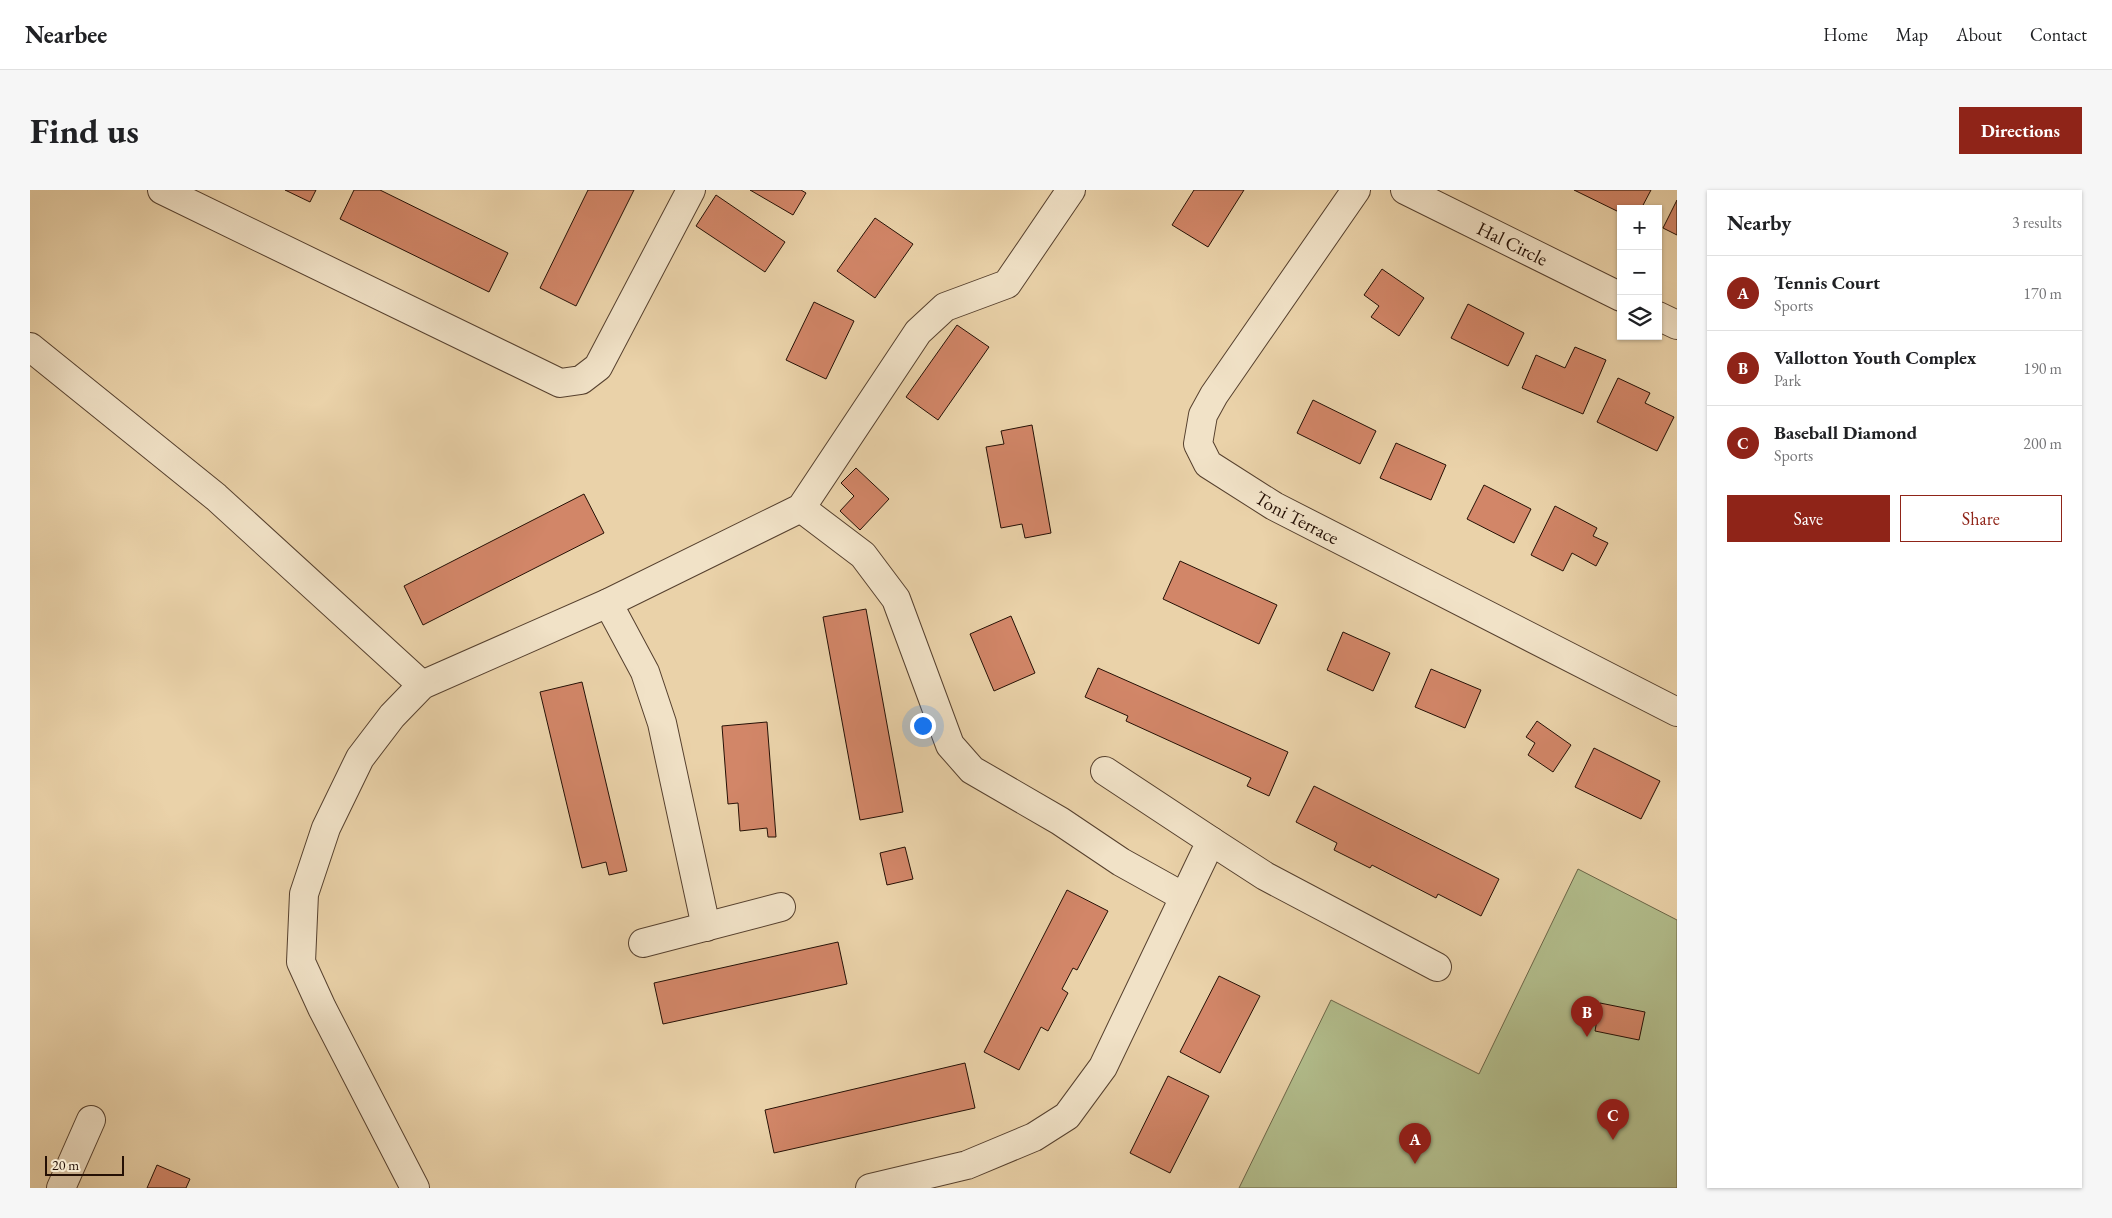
<!DOCTYPE html>
<meta charset="utf-8">
<style>
body{margin:0;font-family:"EB Garamond",serif;background:#f6f6f6;color:#202124}
.controls{position:absolute;right:15px;top:15px;display:grid;overflow:hidden;border-radius:0px;box-shadow:0 1px 4px #0004}
.controls button{width:45px;height:45px;display:grid;place-items:center;padding:0;border:0;border-bottom:1px solid #e0e0e0;background:#fff;color:#202124;font:25px sans-serif}
.scale{position:absolute;left:15px;bottom:12px;width:79px;box-sizing:border-box;padding-left:5px;border:2px solid #251005;border-top:0;font-size:14px;line-height:18px;white-space:nowrap;color:#251005;-webkit-text-stroke:4px #f1e2c7;paint-order:stroke}
.you{position:absolute;left:892px;top:535px;width:18px;height:18px;margin:-12px;border:4px solid #fff;border-radius:50%;background:#1a73e8;box-shadow:0 0 0 8px #1a73e833}
.badge{display:grid;place-items:center;width:32px;height:32px;border-radius:50%;background:#8f2418;color:#fff;font-size:16px;font-weight:700}
.pin{position:absolute;translate:-50% -41px;filter:drop-shadow(0 1px 2px #0008)}
.pin::after{content:'';position:absolute;top:26px;width:18px;height:15px;background:inherit;clip-path:polygon(0 0,100% 0,50% 100%)}
.list{margin:0;padding:0;list-style:none}
h2{display:flex;justify-content:space-between;align-items:center;height:65px;margin:0;padding:0 20px;font-size:21px}
h2 small{font-size:16px;font-weight:400;color:#757577}
.list li{display:grid;grid-template-columns:32px 1fr auto;gap:15px;align-items:center;box-sizing:border-box;height:75px;padding:0 20px;border-top:1px solid #e0e0e0}
.list b{display:block;font-size:19px;white-space:nowrap}
.list p{margin:0;font-size:16px;white-space:nowrap;color:#757577}
.list em{font-size:16px;font-style:normal;color:#757577}
.actions{display:flex;gap:10px;padding:15px 20px}
.actions a{flex:1;padding:11px 0;border:1px solid #8f2418;border-radius:0px;text-align:center;font-size:18px;color:#8f2418}
.actions .main{background:#8f2418;color:#fff}
.icon{flex:none;width:28px;height:28px;fill:none;stroke:currentColor;stroke-width:2;stroke-linecap:round;stroke-linejoin:round}
.map{position:relative;flex:none;width:1647px;height:998px;overflow:hidden;border-radius:0px}
header{display:flex;align-items:center;gap:30px;box-sizing:border-box;height:70px;padding:0 25px;background:#fff;border-bottom:1px solid #e0e0e0}
header strong{font-size:24px}
nav{display:flex;gap:28px;margin-inline-start:auto;font-size:18px}
.intro{display:flex;align-items:center;justify-content:space-between;box-sizing:border-box;height:120px;padding:0 30px}
h1{margin:0;font-size:35px}
.button{padding:12px 22px;border-radius:0px;background:#8f2418;color:#fff;font-size:18px;font-weight:700}
main{display:flex;gap:30px;padding:0 30px}
aside{flex:1;background:#fff;border-radius:0px;box-shadow:0 1px 4px #0004}
.map>svg:first-child{display:block}
.green{fill:#b2bd8c;stroke:#6c6648}
.building{fill:#d28668;stroke:#251005}
.lines{fill:none;stroke-linecap:round;stroke-linejoin:round}
.minor-casing{stroke:#56402e;stroke-width:30}
.minor{stroke:#f1e2c7;stroke-width:28}
.labels{text-anchor:middle;stroke-width:4;stroke-linejoin:round;paint-order:stroke}
.street-label{font-size:19px;fill:#251005;stroke:#f1e2c7}
</style>
<header>
<strong>Nearbee</strong>
<nav><a>Home</a><a>Map</a><a>About</a><a>Contact</a></nav>
</header>
<div class="intro"><h1>Find us</h1><a class="button">Directions</a></div>
<main>
<div class="map">
<svg width="1647" height="998" viewBox="0 0 1647 998">
<rect width="100%" height="100%" fill="#ead2a9"/>
<filter id="stains"><feTurbulence type="fractalNoise" baseFrequency=".004" numOctaves="4"/><feColorMatrix values="0 0 0 0 .2 0 0 0 0 .09 0 0 0 0 .02 0 0 0 .5 -.17"/></filter>
<radialGradient id="worn" r=".72"><stop offset=".6" stop-color="#630" stop-opacity="0"/><stop offset="1" stop-color="#630" stop-opacity=".3"/></radialGradient>
<path class="green" d="M 1548,679 L 1647,730 L 1647,998 L 1209,998 L 1301,810 L 1449,884 Z"/>
<path class="building" d="M 255,0 L 286,0 L 280,12 Z
M 324,0 L 350,0 L 478,63 L 459,102 L 310,29 Z
M 558,0 L 604,0 L 546,116 L 510,98 Z
M 720,0 L 771,0 L 776,3 L 763,25 Z
M 1164,0 L 1214,0 L 1178,57 L 1142,35 Z
M 1544,0 L 1621,0 L 1611,19 L 1591,19 L 1591,23 Z
M 686,5 L 755,52 L 735,82 L 666,36 Z
M 1647,10 L 1647,45 L 1633,38 Z
M 845,28 L 883,54 L 845,108 L 807,81 Z
M 1352,79 L 1394,108 L 1369,146 L 1341,127 L 1349,116 L 1334,105 Z
M 784,112 L 824,131 L 796,189 L 756,170 Z
M 1438,114 L 1494,143 L 1478,176 L 1421,148 Z
M 927,135 L 959,157 L 908,230 L 876,207 Z
M 1545,157 L 1576,170 L 1553,224 L 1492,198 L 1506,165 L 1535,178 Z
M 1588,188 L 1620,203 L 1615,213 L 1644,227 L 1627,261 L 1567,232 Z
M 1283,210 L 1346,241 L 1330,274 L 1267,243 Z
M 1002,235 L 1021,343 L 995,348 L 992,334 L 971,338 L 956,257 L 974,254 L 971,241 Z
M 1366,253 L 1416,275 L 1401,310 L 1350,288 Z
M 826,278 L 859,309 L 830,340 L 810,321 L 824,306 L 811,293 Z
M 1454,295 L 1501,319 L 1484,353 L 1437,329 Z
M 554,304 L 574,343 L 393,435 L 374,396 Z
M 1525,316 L 1567,338 L 1563,346 L 1578,353 L 1566,376 L 1542,363 L 1533,381 L 1501,365 Z
M 1150,371 L 1247,415 L 1229,454 L 1133,409 Z
M 836,419 L 873,622 L 830,630 L 793,427 Z
M 981,426 L 1005,483 L 964,501 L 940,444 Z
M 1313,442 L 1360,463 L 1343,501 L 1297,480 Z
M 1068,478 L 1258,562 L 1239,606 L 1217,596 L 1221,588 L 1096,531 L 1098,526 L 1055,507 Z
M 1401,479 L 1451,500 L 1435,538 L 1385,517 Z
M 552,492 L 597,681 L 579,685 L 576,672 L 552,678 L 510,502 Z
M 1507,531 L 1541,555 L 1523,582 L 1498,565 L 1505,553 L 1496,547 Z
M 737,532 L 746,647 L 738,647 L 737,638 L 710,641 L 708,613 L 698,614 L 692,536 Z
M 1564,558 L 1630,591 L 1611,629 L 1545,597 Z
M 1284,596 L 1469,689 L 1451,726 L 1408,704 L 1406,708 L 1342,675 L 1340,678 L 1304,660 L 1307,653 L 1266,632 Z
M 875,657 L 883,689 L 857,695 L 850,663 Z
M 1037,700 L 1078,721 L 1047,780 L 1043,778 L 1032,799 L 1038,803 L 1018,841 L 1011,837 L 989,880 L 954,862 Z
M 808,752 L 817,794 L 633,834 L 624,793 Z
M 1189,786 L 1230,806 L 1190,883 L 1150,862 Z
M 1570,813 L 1615,822 L 1609,850 L 1565,841 Z
M 935,873 L 945,918 L 744,963 L 735,920 Z
M 1138,886 L 1179,906 L 1140,983 L 1100,963 Z
M 127,975 L 160,989 L 156,998 L 117,998 Z"/>
<g class="lines">
<g class="minor-casing">
<g id="minor">
<path d="M 132,0 L 530,193 L 551,190 L 568,177 L 661,0"/>
<path id="s1" d="M 1326,0 L 1184,205 L 1173,225 L 1168,254 L 1178,274 L 1244,316 L 1647,522"/>
<path id="s2" d="M 1375,0 L 1591,107"/>
<path d="M 1628,126 L 1647,135"/>
<path d="M 0,157 L 186,307 L 392,495"/>
<path d="M 771,318 L 833,365 L 866,409 L 920,555 L 942,580 L 1030,631 L 1091,672 L 1154,707"/>
<path d="M 578,413 L 615,482 L 632,533 L 676,737"/>
<path d="M 1181,651 L 1235,686 L 1407,777"/>
<path d="M 613,753 L 751,717"/>
<path d="M 31,998 L 61,930"/>
<path d="M 385,998 L 292,818 L 271,772 L 274,704 L 296,638 L 330,568 L 362,526 L 392,495 L 578,413 L 771,318 L 888,142 L 915,117 L 977,94 L 1041,0"/>
<path d="M 840,998 L 937,975 L 1004,947 L 1037,926 L 1073,877 L 1181,651 L 1075,581"/>
</g>
</g>
<use href="#minor" class="minor"/>
</g>
<g class="labels">
<g class="street-label">
<text dy="7" stroke="none"><textPath href="#s2" startOffset="120">Hal Circle</textPath></text>
<text dy="7" stroke="none"><textPath href="#s1" startOffset="428">Toni Terrace</textPath></text>
</g>
</g>
<rect width="100%" height="100%" filter="url(#stains)"/>
<rect width="100%" height="100%" fill="url(#worn)"/>
</svg>
<div class="controls">
<button>+</button>
<button>−</button>
<button><svg class="icon" aria-label="layers" viewBox="0 0 24 24"><path d="M12 4l9 5-9 5-9-5zM3 14l9 5 9-5"/></svg></button>
</div>
<div class="scale">20 m</div>
<div class="you"></div>
<div class="pin badge" style="left:1385px;top:974px">A</div>
<div class="pin badge" style="left:1557px;top:847px">B</div>
<div class="pin badge" style="left:1583px;top:950px">C</div>
</div>
<aside>
<h2>Nearby<small>3 results</small></h2>
<ul class="list">
<li><span class="badge">A</span><div><b>Tennis Court</b><p>Sports</p></div><em>170 m</em></li>
<li><span class="badge">B</span><div><b>Vallotton Youth Complex</b><p>Park</p></div><em>190 m</em></li>
<li><span class="badge">C</span><div><b>Baseball Diamond</b><p>Sports</p></div><em>200 m</em></li>
</ul>
<div class="actions"><a class="main">Save</a><a>Share</a></div>
</aside>
</main>
